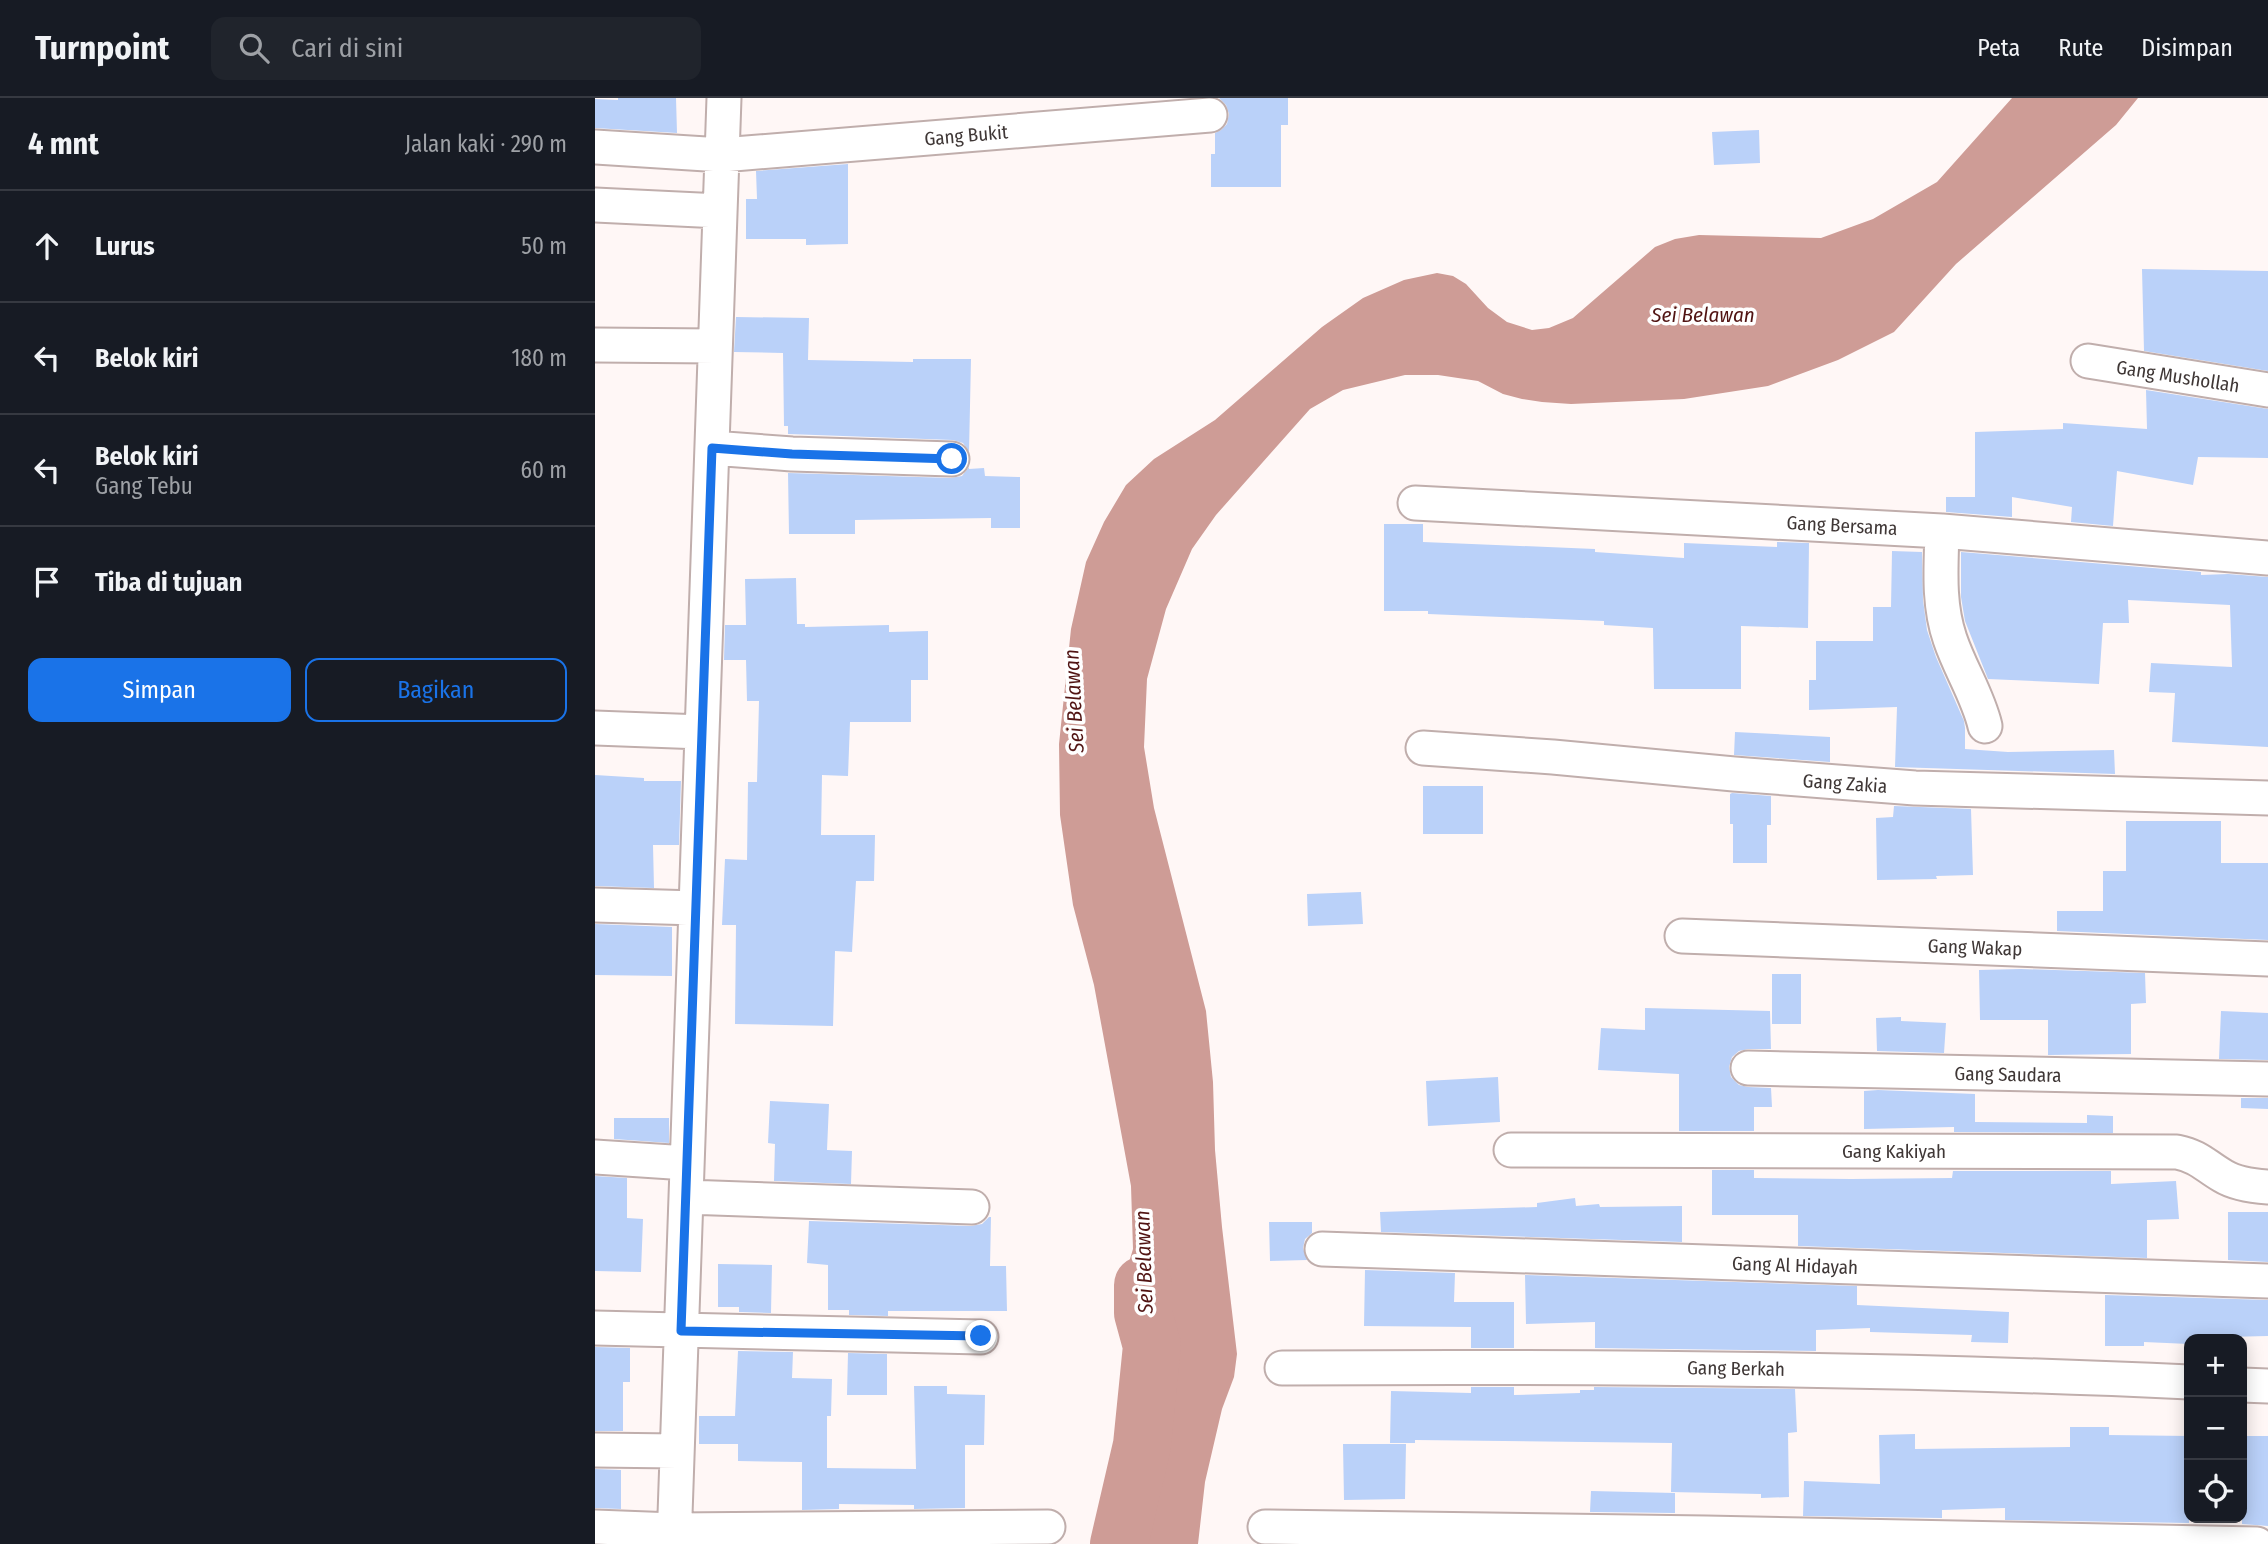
<!DOCTYPE html>
<html lang="id">
<meta charset="utf-8">
<style>
body{margin:0;font-family:"Fira Sans Condensed",sans-serif;background:#20242c;color:#f1f3f6}
.controls{position:absolute;right:21px;bottom:21px;display:grid;overflow:hidden;border-radius:14px;box-shadow:0 4px 18px #0003}
.controls button{width:63px;height:63px;display:grid;place-items:center;padding:0;border:0;border-bottom:2px solid #363941;background:#171b24;color:#f1f3f6;font:35px sans-serif}
.stop{position:absolute;width:21px;height:21px;margin:-16px;border:5px solid #1a73e8;border-radius:50%;background:#fff}
.stop.end{background:#1a73e8;border-color:#fff;box-shadow:0 2px 7px #0008}
.list{margin:0;padding:0;list-style:none}
h2{display:flex;justify-content:space-between;align-items:center;height:91px;margin:0;padding:0 28px;font-size:30px}
h2 small{font-size:23px;font-weight:400;color:#9ea1a6}
.list li{display:grid;grid-template-columns:46px 1fr auto;gap:21px;align-items:center;box-sizing:border-box;height:112px;padding:0 28px;border-top:2px solid #363941}
.list b{display:block;font-size:26px;white-space:nowrap}
.list p{margin:0;font-size:23px;white-space:nowrap;color:#9ea1a6}
.list em{font-size:23px;font-style:normal;color:#9ea1a6}
.actions{display:flex;gap:14px;padding:21px 28px}
.actions a{flex:1;padding:16px 0;border:2px solid #1a73e8;border-radius:14px;text-align:center;font-size:24px;color:#1a73e8}
.actions .main{background:#1a73e8;color:#fff}
.icon{flex:none;width:38px;height:38px;fill:none;stroke:currentColor;stroke-width:2;stroke-linecap:round;stroke-linejoin:round}
.map{position:relative;flex:none;width:1673px;height:1446px;overflow:hidden}
header{display:flex;align-items:center;gap:42px;box-sizing:border-box;height:98px;padding:0 35px;background:#171b24;border-bottom:2px solid #363941}
header strong{font-size:33px}
nav{display:flex;gap:38px;margin-inline-start:auto;font-size:24px}
.search{width:490px;height:63px;background:#20242c;display:flex;align-items:center;gap:18px;box-sizing:border-box;padding:0 24px;border-radius:14px;color:#9ea1a6;font-size:26px}
main{display:flex}
aside{flex:1;background:#171b24}
.map>svg:first-child{display:block}
.water{fill:#ce9c96}
.lines{fill:none;stroke-linecap:round;stroke-linejoin:round}
.river{stroke:#ce9c96;stroke-width:58}
.building{fill:#bad1f9}
.minor-casing{stroke:#c0aeac;stroke-width:37}
.minor{stroke:#fff;stroke-width:33}
.route{stroke:#1a73e8;stroke-width:9}
.labels{text-anchor:middle;stroke-width:7;stroke-linejoin:round;paint-order:stroke}
.street-label{font-size:19px;fill:#3f3736;stroke:#fff}
.water-label{font-size:21px;font-style:italic;fill:#511413;stroke:#fff}
</style>
<header>
<strong>Turnpoint</strong>
<div class="search"><svg class="icon" aria-label="search" viewBox="0 0 24 24"><circle cx="10" cy="10" r="6"/><path d="M15 15l6 6"/></svg>Cari di sini</div>
<nav><a>Peta</a><a>Rute</a><a>Disimpan</a></nav>
</header>
<main>
<aside>
<h2>4 mnt<small>Jalan kaki · 290 m</small></h2>
<ul class="list">
<li><svg class="icon" aria-label="ahead" viewBox="0 0 24 24"><path d="M12 20V5M6 11l6-6 6 6"/></svg><div><b>Lurus</b></div><em>50 m</em></li>
<li><svg class="icon" aria-label="left" viewBox="0 0 24 24"><path d="M17 20v-9H6M10 6l-5 5 5 5"/></svg><div><b>Belok kiri</b></div><em>180 m</em></li>
<li><svg class="icon" aria-label="left" viewBox="0 0 24 24"><path d="M17 20v-9H6M10 6l-5 5 5 5"/></svg><div><b>Belok kiri</b><p>Gang Tebu</p></div><em>60 m</em></li>
<li><svg class="icon" aria-label="arrive" viewBox="0 0 24 24"><path d="M6 21V4h12l-3 4 3 4H6"/></svg><div><b>Tiba di tujuan</b></div></li>
</ul>
<div class="actions"><a class="main">Simpan</a><a>Bagikan</a></div>
</aside>
<div class="map">
<svg width="1673" height="1446" viewBox="0 0 1673 1446">
<rect width="100%" height="100%" fill="#fff7f6"/>
<path class="water" d="M 1417,0 L 1543,0 L 1521,27 L 1361,166 L 1299,234 L 1243,262 L 1173,288 L 1089,301 L 976,306 L 947,304 L 927,301 L 908,296 L 883,283 L 843,277 L 810,277 L 748,292 L 715,311 L 621,417 L 597,451 L 571,511 L 552,581 L 549,649 L 559,710 L 611,913 L 618,984 L 620,1052 L 627,1129 L 642,1256 L 639,1279 L 627,1311 L 610,1384 L 603,1446 L 531,1446 L 556,1325 L 560,1273 L 536,1223 L 528,1202 L 529,1181 L 538,1151 L 536,1088 L 499,887 L 478,807 L 465,717 L 464,646 L 476,531 L 491,464 L 509,424 L 531,387 L 559,361 L 620,322 L 727,229 L 768,200 L 809,182 L 842,175 L 858,178 L 871,186 L 893,210 L 912,224 L 937,232 L 954,230 L 978,220 L 1060,149 L 1080,141 L 1104,137 L 1226,140 L 1278,121 L 1342,84 Z"/>
<g class="lines">
<path class="river" d="M 524,1446 L 547,1347 L 557,1248 L 548,1215 L 548,1187"/>
</g>
<path class="building" d="M 23,0 L 81,0 L 82,35 L 0,30 L 0,1 L 23,2 Z
M 624,0 L 693,0 L 693,27 L 686,27 L 686,89 L 616,89 L 616,56 L 620,56 L 620,35 L 626,32 L 632,26 L 634,16 L 631,7 Z
M 1164,32 L 1165,65 L 1119,67 L 1117,34 Z
M 253,66 L 253,146 L 211,147 L 211,141 L 151,141 L 151,101 L 162,101 L 161,73 Z
M 1547,171 L 1673,173 L 1673,273 L 1549,253 Z
M 141,219 L 214,220 L 213,262 L 318,264 L 318,261 L 376,261 L 374,354 L 368,345 L 358,342 L 193,336 L 193,328 L 189,328 L 188,255 L 139,254 Z
M 1551,292 L 1673,311 L 1673,360 L 1603,359 L 1598,387 L 1522,373 L 1518,428 L 1476,424 L 1477,409 L 1417,399 L 1417,419 L 1351,414 L 1351,399 L 1380,399 L 1380,334 L 1468,331 L 1468,325 L 1552,331 Z
M 374,369 L 374,371 L 389,370 L 390,378 L 425,379 L 425,430 L 396,430 L 396,420 L 260,422 L 260,436 L 194,436 L 193,375 L 356,380 L 367,378 Z
M 789,426 L 828,426 L 828,444 L 1000,451 L 1000,454 L 1089,460 L 1089,445 L 1182,449 L 1182,444 L 1214,445 L 1213,530 L 1146,528 L 1146,591 L 1059,591 L 1058,530 L 1009,527 L 1009,523 L 833,516 L 833,513 L 789,513 Z
M 1297,453 L 1327,454 L 1328,502 L 1332,532 L 1341,559 L 1369,623 L 1370,630 L 1370,651 L 1413,654 L 1519,652 L 1520,676 L 1300,669 L 1302,609 L 1214,612 L 1214,582 L 1221,582 L 1221,543 L 1278,543 L 1278,509 L 1296,509 Z
M 1366,454 L 1606,474 L 1606,477 L 1633,476 L 1673,479 L 1673,649 L 1577,644 L 1580,595 L 1554,594 L 1556,565 L 1637,569 L 1635,507 L 1533,502 L 1534,525 L 1508,525 L 1504,586 L 1393,581 L 1370,523 L 1366,499 Z
M 201,480 L 202,526 L 210,526 L 210,529 L 294,527 L 294,534 L 333,533 L 333,582 L 316,582 L 316,624 L 255,624 L 253,678 L 227,677 L 226,737 L 280,737 L 279,783 L 261,783 L 257,854 L 240,853 L 238,928 L 140,926 L 141,827 L 127,827 L 130,761 L 152,762 L 153,684 L 162,684 L 164,603 L 152,603 L 151,562 L 129,562 L 130,527 L 151,527 L 150,481 Z
M 1140,634 L 1235,639 L 1235,664 L 1139,657 Z
M 0,677 L 49,680 L 49,683 L 86,683 L 84,747 L 58,747 L 59,790 L 0,788 Z
M 828,688 L 888,688 L 888,736 L 828,736 Z
M 1137,695 L 1176,698 L 1176,727 L 1172,727 L 1172,765 L 1138,765 L 1138,726 L 1135,726 L 1135,696 Z
M 1299,708 L 1376,711 L 1378,777 L 1341,778 L 1342,781 L 1282,782 L 1281,720 L 1298,719 Z
M 1531,723 L 1626,723 L 1626,765 L 1673,765 L 1673,842 L 1462,833 L 1462,813 L 1508,813 L 1508,773 L 1531,773 Z
M 766,794 L 768,826 L 713,828 L 712,796 Z
M 0,826 L 77,829 L 77,878 L 0,877 Z
M 1426,871 L 1550,875 L 1551,905 L 1536,906 L 1536,956 L 1453,957 L 1453,922 L 1385,922 L 1384,872 Z
M 1177,876 L 1206,876 L 1206,926 L 1177,926 Z
M 1050,910 L 1175,913 L 1176,951 L 1153,951 L 1144,953 L 1137,959 L 1134,969 L 1136,979 L 1144,987 L 1153,989 L 1176,990 L 1177,1009 L 1159,1009 L 1159,1033 L 1084,1033 L 1084,976 L 1003,972 L 1006,930 L 1050,932 Z
M 1626,913 L 1673,915 L 1673,962 L 1624,961 Z
M 1306,919 L 1306,923 L 1351,925 L 1349,955 L 1282,953 L 1281,920 Z
M 903,979 L 905,1024 L 833,1028 L 831,983 Z
M 1283,992 L 1380,996 L 1380,1024 L 1492,1025 L 1492,1017 L 1518,1018 L 1518,1035 L 1359,1034 L 1359,1029 L 1269,1031 L 1269,993 Z
M 1646,1000 L 1673,1000 L 1673,1011 L 1646,1010 Z
M 175,1003 L 234,1006 L 232,1052 L 257,1053 L 256,1086 L 179,1083 L 180,1046 L 173,1045 Z
M 19,1020 L 74,1020 L 74,1045 L 19,1041 Z
M 1117,1072 L 1159,1072 L 1159,1080 L 1256,1081 L 1357,1080 L 1358,1073 L 1516,1073 L 1516,1086 L 1581,1083 L 1584,1121 L 1552,1122 L 1552,1160 L 1203,1148 L 1203,1117 L 1117,1117 Z
M 0,1078 L 32,1080 L 32,1120 L 48,1121 L 46,1174 L 0,1173 Z
M 980,1100 L 981,1108 L 1004,1106 L 1005,1109 L 1087,1108 L 1087,1144 L 786,1134 L 785,1114 L 942,1109 L 942,1105 Z
M 1633,1114 L 1673,1114 L 1673,1164 L 1633,1162 Z
M 394,1119 L 396,1119 L 395,1168 L 411,1168 L 412,1213 L 293,1213 L 293,1218 L 254,1217 L 254,1212 L 233,1212 L 233,1167 L 212,1165 L 214,1123 L 376,1128 L 387,1126 Z
M 674,1124 L 717,1124 L 717,1135 L 710,1141 L 708,1150 L 712,1162 L 675,1163 Z
M 123,1166 L 177,1167 L 176,1215 L 144,1214 L 144,1209 L 123,1209 Z
M 770,1172 L 860,1175 L 859,1204 L 919,1204 L 919,1250 L 876,1250 L 876,1229 L 769,1228 Z
M 930,1177 L 1262,1188 L 1262,1207 L 1414,1214 L 1413,1245 L 1376,1244 L 1377,1237 L 1275,1234 L 1275,1230 L 1221,1232 L 1221,1253 L 1000,1250 L 1000,1224 L 931,1226 Z
M 1510,1197 L 1673,1202 L 1673,1238 L 1631,1239 L 1631,1241 L 1594,1241 L 1594,1246 L 1549,1244 L 1549,1248 L 1510,1248 Z
M 0,1249 L 35,1250 L 35,1284 L 28,1284 L 28,1333 L 0,1333 Z
M 143,1253 L 198,1254 L 197,1280 L 237,1281 L 236,1318 L 232,1318 L 232,1370 L 321,1371 L 319,1288 L 352,1288 L 352,1296 L 390,1297 L 389,1347 L 370,1347 L 370,1410 L 319,1411 L 319,1407 L 244,1406 L 244,1411 L 207,1412 L 207,1364 L 143,1363 L 143,1346 L 104,1346 L 104,1318 L 140,1318 Z
M 253,1255 L 292,1256 L 292,1297 L 252,1297 Z
M 876,1289 L 919,1289 L 919,1297 L 985,1295 L 985,1292 L 999,1292 L 999,1289 L 1200,1291 L 1202,1334 L 1193,1335 L 1194,1399 L 1166,1400 L 1166,1396 L 1076,1394 L 1077,1345 L 820,1342 L 820,1345 L 795,1345 L 796,1293 L 876,1295 Z
M 1475,1329 L 1514,1329 L 1514,1337 L 1594,1338 L 1594,1425 L 1410,1422 L 1410,1410 L 1347,1412 L 1347,1420 L 1208,1418 L 1209,1383 L 1285,1386 L 1284,1337 L 1320,1336 L 1320,1351 L 1475,1349 Z
M 1647,1338 L 1673,1338 L 1673,1428 L 1647,1426 Z
M 748,1346 L 811,1346 L 810,1401 L 749,1402 Z
M 0,1371 L 26,1372 L 26,1411 L 0,1410 Z
M 996,1393 L 1080,1395 L 1080,1415 L 995,1414 Z"/>
<g class="lines">
<g class="minor-casing">
<path id="minor" d="M 0,49 L 127,57 L 615,17
M 0,107 L 125,113
M 0,247 L 120,248
M 1493,263 L 1673,292
M 117,350 L 197,356 L 357,361
M 820,405 L 1347,433 L 1673,460
M 1347,433 C 1346,470 1343,506 1355,541 C 1365,571 1383,598 1390,628
M 0,630 L 107,634
M 828,650 L 958,659 L 1139,676 L 1320,690 L 1673,700
M 0,807 L 101,810
M 1087,838 L 1673,861
M 1153,970 L 1673,981
M 916,1052 L 1582,1054 C 1605,1059 1609,1067 1628,1078 C 1641,1086 1658,1088 1673,1089
M 0,1059 L 92,1065
M 91,1099 L 377,1109
M 727,1151 L 1673,1183
M 0,1230 L 386,1239
M 687,1270 C 990,1268 1292,1270 1594,1284
M 1647,1287 L 1673,1288
M 0,1352 L 82,1353
M 0,1429 L 79,1432 L 453,1429
M 670,1429 L 1111,1435 L 1662,1446
M 79,1446 L 129,0"/>
</g>
<use href="#minor" class="minor"/>
</g>
<g class="lines">
<path class="route" d="M 357,361 L 197,356 L 117,350 L 86,1233 L 386,1238"/>
</g>
<g class="labels">
<g class="street-label">
<text transform="translate(371 37) rotate(-5)" y="7">Gang Bukit</text>
<text transform="translate(1583 278) rotate(9)" y="7">Gang Mushollah</text>
<text transform="translate(1247 427) rotate(3)" y="7">Gang Bersama</text>
<text transform="translate(1250 685) rotate(4)" y="7">Gang Zakia</text>
<text transform="translate(1380 849) rotate(2)" y="7">Gang Wakap</text>
<text transform="translate(1413 976) rotate(1)" y="7">Gang Saudara</text>
<text x="1299" y="1060">Gang Kakiyah</text>
<text transform="translate(1200 1167) rotate(2)" y="7">Gang Al Hidayah</text>
<text transform="translate(1141 1270) rotate(1)" y="7">Gang Berkah</text>
</g>
<g class="water-label">
<text x="1108" y="224">Sei Belawan</text>
<text transform="translate(479 603) rotate(-93)" y="7">Sei Belawan</text>
<text transform="translate(549 1164) rotate(-92)" y="7">Sei Belawan</text>
</g>
</g>
</svg>
<div class="controls">
<button>+</button>
<button>−</button>
<button><svg class="icon" aria-label="locate" viewBox="0 0 24 24"><circle cx="12" cy="12" r="6"/><path d="M12 2v4M12 18v4M2 12h4M18 12h4"/></svg></button>
</div>
<div class="stop" style="left:357px;top:361px"></div>
<div class="stop end" style="left:386px;top:1238px"></div>
</div>
</main>
